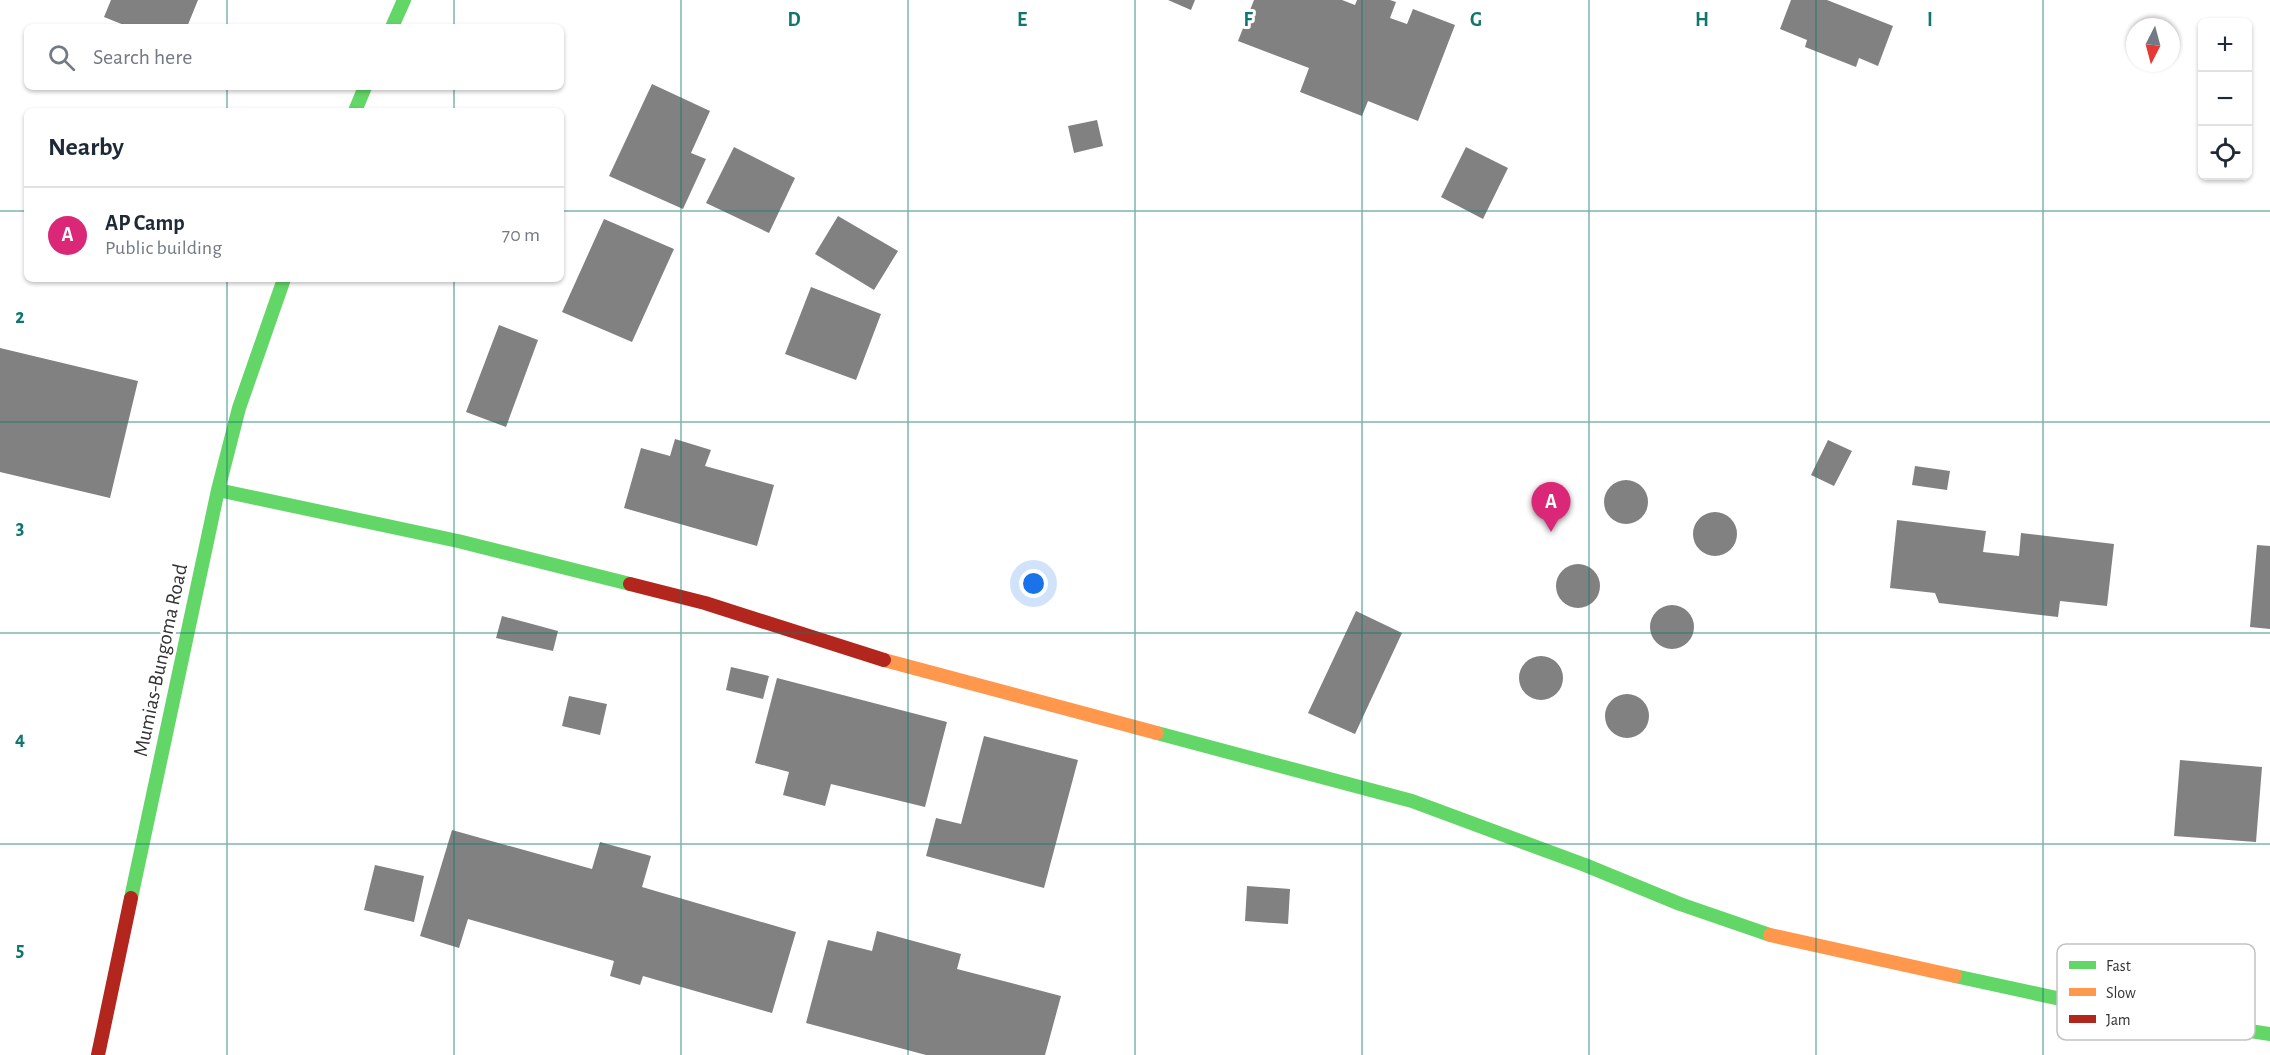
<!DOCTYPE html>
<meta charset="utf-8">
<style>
body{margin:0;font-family:"Alegreya Sans",sans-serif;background:#f6f6f7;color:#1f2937}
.controls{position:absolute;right:18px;top:18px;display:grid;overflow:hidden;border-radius:9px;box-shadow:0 2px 4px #0004}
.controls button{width:54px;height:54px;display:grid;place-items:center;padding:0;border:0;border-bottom:2px solid #e0e1e3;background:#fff;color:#1f2937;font:30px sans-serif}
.compass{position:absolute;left:2126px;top:18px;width:54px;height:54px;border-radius:50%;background:#fff;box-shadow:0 2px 4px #0004;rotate:186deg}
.you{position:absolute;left:1034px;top:584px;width:21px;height:21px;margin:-15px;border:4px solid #fff;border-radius:50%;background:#1a73e8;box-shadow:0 0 0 9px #1a73e833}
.badge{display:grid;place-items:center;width:39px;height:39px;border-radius:50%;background:#db2777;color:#fff;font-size:20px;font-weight:700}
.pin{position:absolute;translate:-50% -50px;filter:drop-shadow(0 2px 3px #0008)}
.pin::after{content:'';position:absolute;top:32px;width:21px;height:18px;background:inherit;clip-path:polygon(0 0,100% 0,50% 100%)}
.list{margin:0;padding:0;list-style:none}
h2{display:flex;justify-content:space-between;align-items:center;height:78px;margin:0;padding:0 24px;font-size:26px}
h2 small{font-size:20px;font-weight:400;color:#747a83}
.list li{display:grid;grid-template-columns:39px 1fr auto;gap:18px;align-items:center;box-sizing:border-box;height:96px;padding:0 24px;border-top:2px solid #e0e1e3}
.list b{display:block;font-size:22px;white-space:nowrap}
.list p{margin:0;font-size:20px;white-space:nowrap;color:#747a83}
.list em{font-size:20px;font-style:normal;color:#747a83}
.icon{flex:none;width:33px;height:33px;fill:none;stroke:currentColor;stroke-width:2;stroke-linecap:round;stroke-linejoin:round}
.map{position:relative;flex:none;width:2270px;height:1055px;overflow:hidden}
.search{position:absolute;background:#fff;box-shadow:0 2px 4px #0004;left:24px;top:24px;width:540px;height:66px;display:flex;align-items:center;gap:15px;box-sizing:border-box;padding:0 21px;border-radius:9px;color:#747a83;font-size:22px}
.panel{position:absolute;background:#fff;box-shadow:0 2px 4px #0004;left:24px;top:108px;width:540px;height:174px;border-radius:9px}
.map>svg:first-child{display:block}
.building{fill:#818181}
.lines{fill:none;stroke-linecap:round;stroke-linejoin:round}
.fast{stroke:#63d668;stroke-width:14}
.slow{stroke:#ff974d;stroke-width:14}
.jam{stroke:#b3261e;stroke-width:14}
.grid{fill:none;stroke:#0f766e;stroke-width:1.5;stroke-opacity:0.55}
.labels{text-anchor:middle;stroke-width:6;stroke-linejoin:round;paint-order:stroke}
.street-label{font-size:21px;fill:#333;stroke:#fff}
.key{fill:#fff;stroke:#c2c2c2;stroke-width:1.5}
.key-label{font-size:16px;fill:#333}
.grid-label{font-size:20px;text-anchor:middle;font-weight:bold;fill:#0f766e;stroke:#fff;stroke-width:6;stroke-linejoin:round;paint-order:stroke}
</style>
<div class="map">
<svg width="2270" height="1055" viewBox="0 0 2270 1055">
<rect width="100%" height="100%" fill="#fff"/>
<path class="building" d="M 111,0 L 198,0 L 187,27 L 129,27 L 104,17 Z
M 1168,0 L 1195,0 L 1191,10 Z
M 1254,0 L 1342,0 L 1355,5 L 1357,0 L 1390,0 L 1396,2 L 1390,18 L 1407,24 L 1413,9 L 1455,25 L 1418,121 L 1368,101 L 1362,116 L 1300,92 L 1309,68 L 1238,41 Z
M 1791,0 L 1827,0 L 1893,26 L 1878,66 L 1859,58 L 1856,67 L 1805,47 L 1807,40 L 1780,29 Z
M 652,84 L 710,111 L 691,153 L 706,159 L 683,209 L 609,176 Z
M 1097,120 L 1103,146 L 1074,153 L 1068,126 Z
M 734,147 L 795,178 L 769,233 L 706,203 Z
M 1466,147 L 1508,168 L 1483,219 L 1441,197 Z
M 838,216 L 898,251 L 874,290 L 815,254 Z
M 604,219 L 674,249 L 632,342 L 562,312 Z
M 811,287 L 881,314 L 856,380 L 785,354 Z
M 499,325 L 538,340 L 506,427 L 466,412 Z
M 0,348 L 138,381 L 110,498 L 0,472 Z
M 675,439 L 711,450 L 705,466 L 774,485 L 757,546 L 624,508 L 641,448 L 670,456 Z
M 1828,440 L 1852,451 L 1834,486 L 1811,475 Z
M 1915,466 L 1950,471 L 1947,490 L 1912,485 Z
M1604 502a22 22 0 1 1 44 0a22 22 0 1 1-44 0Z
M1693 534a22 22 0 1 1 44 0a22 22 0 1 1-44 0Z
M 1897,520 L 1986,531 L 1983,552 L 2019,556 L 2021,533 L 2114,544 L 2107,606 L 2060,601 L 2058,617 L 1939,603 L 1935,593 L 1890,588 Z
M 2257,545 L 2270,546 L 2270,629 L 2250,627 Z
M1556 586a22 22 0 1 1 44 0a22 22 0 1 1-44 0Z
M1650 627a22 22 0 1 1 44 0a22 22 0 1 1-44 0Z
M 1356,611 L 1402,633 L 1355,734 L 1308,713 Z
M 502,616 L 558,631 L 553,651 L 496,638 Z
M1519 678a22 22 0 1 1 44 0a22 22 0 1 1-44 0Z
M 731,667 L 769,676 L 763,699 L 726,690 Z
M 777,678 L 947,722 L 925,807 L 831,784 L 825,806 L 783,795 L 789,772 L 755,763 Z
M1605 716a22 22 0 1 1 44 0a22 22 0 1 1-44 0Z
M 569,696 L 607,704 L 600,735 L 562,726 Z
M 984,736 L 1078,760 L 1044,888 L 926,856 L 936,818 L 961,824 Z
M 2180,760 L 2262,767 L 2256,842 L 2174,836 Z
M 452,830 L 592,869 L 600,842 L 651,856 L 642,887 L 796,932 L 772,1013 L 643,976 L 640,985 L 610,976 L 614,961 L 468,919 L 459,948 L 420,936 Z
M 375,865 L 424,876 L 414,922 L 364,910 Z
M 1247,886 L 1290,889 L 1288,924 L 1245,921 Z
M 877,931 L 961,954 L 957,969 L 1061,996 L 1045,1055 L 926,1055 L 806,1023 L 828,940 L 872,951 Z"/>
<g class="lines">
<path class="fast" d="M 392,27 L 404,0
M 355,111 L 365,87
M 218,490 L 458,541 L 630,584
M 1157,733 L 1412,801 L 1585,865 L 1680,904 L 1770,935
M 131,898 L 218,490 L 239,408 L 284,279
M 1955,976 L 2107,1009 L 2270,1034"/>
<path class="slow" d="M 884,660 L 1157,733
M 1770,935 L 1955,976"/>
<path class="jam" d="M 630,584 L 705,603 L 884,660
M 98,1055 L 131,898"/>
</g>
<path class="grid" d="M 227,0 L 227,27M 454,0 L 454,27M 681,0 L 681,1055M 908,0 L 908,1055M 1135,0 L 1135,1055M 1362,0 L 1362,1055M 1589,0 L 1589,1055M 1816,0 L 1816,1055M 2043,0 L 2043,1055M 227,87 L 227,111M 454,87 L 454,111M 0,211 L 27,211M 561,211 L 2270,211M 227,279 L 227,1055M 454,279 L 454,1055M 0,422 L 2270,422M 0,633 L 2270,633M 0,844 L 2270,844"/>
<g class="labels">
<g class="street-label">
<text transform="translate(160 660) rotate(-78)" y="7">Mumias-Bungoma Road</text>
</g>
</g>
<rect x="2057" y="944" width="198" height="96" rx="9" class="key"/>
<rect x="2069" y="961" width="27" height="8" fill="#63d668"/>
<rect x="2069" y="988" width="27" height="8" fill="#ff974d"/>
<rect x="2069" y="1015" width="27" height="8" fill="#b3261e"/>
<g class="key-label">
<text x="2106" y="971">Fast</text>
<text x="2106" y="998">Slow</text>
<text x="2106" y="1025">Jam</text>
</g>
<g class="grid-label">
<text x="794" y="26">D</text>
<text x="1022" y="26">E</text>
<text x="1248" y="26">F</text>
<text x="1476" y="26">G</text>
<text x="1702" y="26">H</text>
<text x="1930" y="26">I</text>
<text x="20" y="323">2</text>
<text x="20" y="534">3</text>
<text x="20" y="745">4</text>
<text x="20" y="956">5</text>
</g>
</svg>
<div class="controls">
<button>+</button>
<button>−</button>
<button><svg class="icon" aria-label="locate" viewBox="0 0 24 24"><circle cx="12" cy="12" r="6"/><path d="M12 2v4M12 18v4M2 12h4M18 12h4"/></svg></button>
</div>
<svg class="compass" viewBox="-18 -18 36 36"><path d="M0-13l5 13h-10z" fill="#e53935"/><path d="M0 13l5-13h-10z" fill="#747a83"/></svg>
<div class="you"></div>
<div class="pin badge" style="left:1551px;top:532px">A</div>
<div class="search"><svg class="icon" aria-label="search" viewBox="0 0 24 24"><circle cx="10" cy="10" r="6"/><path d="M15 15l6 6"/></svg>Search here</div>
<section class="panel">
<h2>Nearby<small></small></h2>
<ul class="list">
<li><span class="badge">A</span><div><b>AP Camp</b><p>Public building</p></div><em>70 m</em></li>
</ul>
</section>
</div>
